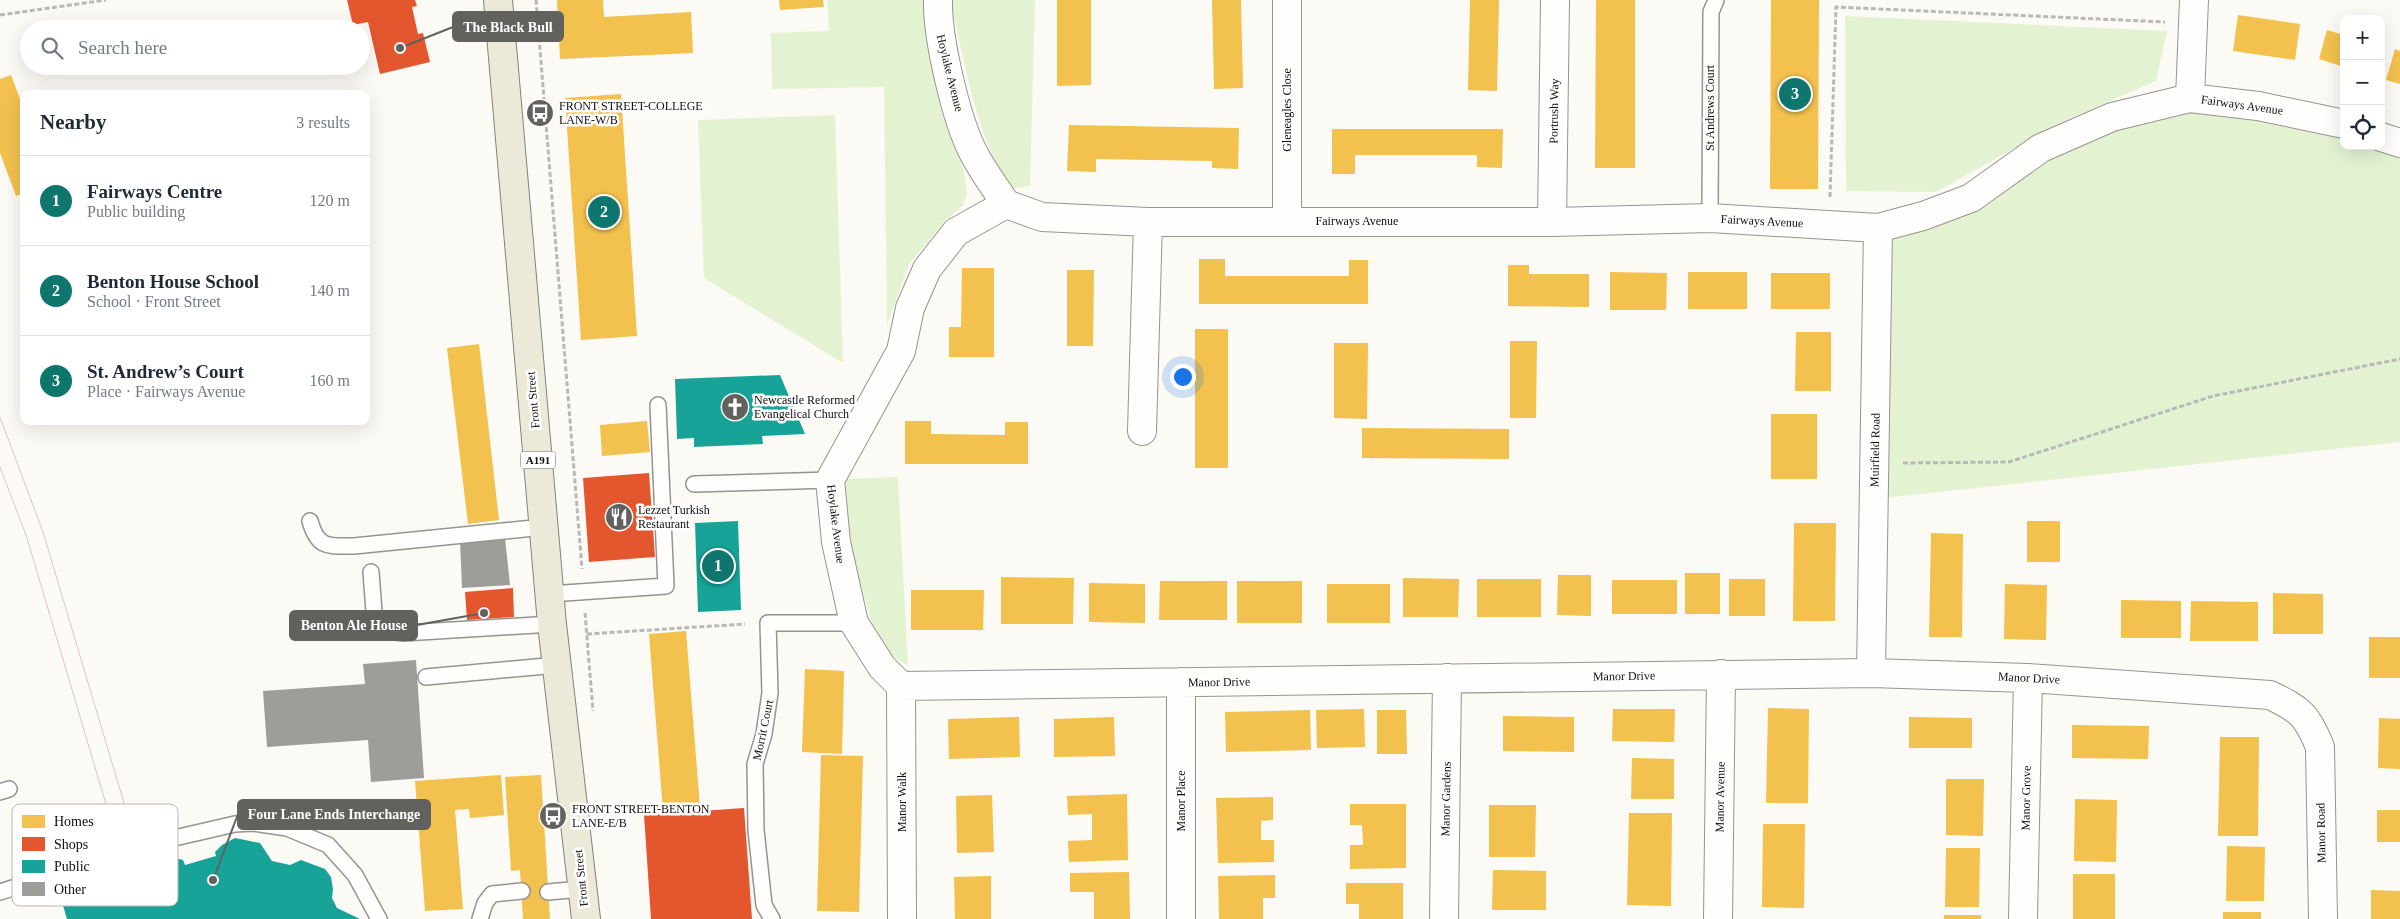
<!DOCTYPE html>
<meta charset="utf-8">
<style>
body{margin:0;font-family:Georgia,serif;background:#f2f2f3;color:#1f2937}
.controls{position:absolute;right:15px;top:15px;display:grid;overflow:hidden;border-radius:10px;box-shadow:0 5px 20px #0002}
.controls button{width:45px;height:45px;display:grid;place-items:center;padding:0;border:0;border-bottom:1px solid #e0e1e3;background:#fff;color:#1f2937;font:25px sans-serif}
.you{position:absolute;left:1182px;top:376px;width:18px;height:18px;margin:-12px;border:4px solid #fff;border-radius:50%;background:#1a73e8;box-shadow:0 0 0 8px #1a73e833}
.badge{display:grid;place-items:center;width:32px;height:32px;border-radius:50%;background:#0f766e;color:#fff;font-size:16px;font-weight:700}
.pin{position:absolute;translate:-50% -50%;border:2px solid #fff;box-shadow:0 1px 5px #0006}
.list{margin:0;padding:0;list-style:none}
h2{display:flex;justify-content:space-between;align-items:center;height:65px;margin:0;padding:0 20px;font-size:21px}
h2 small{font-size:16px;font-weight:400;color:#747a83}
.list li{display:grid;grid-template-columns:32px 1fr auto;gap:15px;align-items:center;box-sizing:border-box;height:90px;padding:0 20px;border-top:1px solid #e0e1e3}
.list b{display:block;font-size:19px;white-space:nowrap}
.list p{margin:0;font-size:16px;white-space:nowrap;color:#747a83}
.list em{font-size:16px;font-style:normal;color:#747a83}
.icon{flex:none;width:28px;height:28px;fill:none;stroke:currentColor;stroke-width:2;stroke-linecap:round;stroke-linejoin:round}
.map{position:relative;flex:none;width:2400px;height:919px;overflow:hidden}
.search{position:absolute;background:#fff;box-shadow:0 5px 20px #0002;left:20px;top:20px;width:350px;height:55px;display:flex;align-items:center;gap:12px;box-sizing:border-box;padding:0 18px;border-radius:28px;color:#747a83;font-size:19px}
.panel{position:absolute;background:#fff;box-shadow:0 5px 20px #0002;left:20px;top:90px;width:350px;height:335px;border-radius:10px}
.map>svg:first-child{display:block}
.green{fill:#e3f3d2}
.homes{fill:#f2c14e}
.shops{fill:#e4572e}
.public{fill:#17a398}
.building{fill:#9f9d99}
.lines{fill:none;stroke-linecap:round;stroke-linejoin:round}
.lane-casing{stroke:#959492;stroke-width:18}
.street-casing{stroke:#959492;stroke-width:30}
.primary-casing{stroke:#82827f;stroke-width:30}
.path{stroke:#b8b8b7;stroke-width:3;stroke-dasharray:5 2.5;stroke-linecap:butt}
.lane{stroke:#fffefd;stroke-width:15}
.street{stroke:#fffefd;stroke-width:28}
.primary{stroke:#ede9d9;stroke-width:28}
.tram{stroke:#d9c4c4;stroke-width:1}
.labels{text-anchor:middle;stroke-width:5;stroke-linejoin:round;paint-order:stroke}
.shield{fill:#fff;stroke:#565656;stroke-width:1}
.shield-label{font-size:11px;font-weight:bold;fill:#0e0e0e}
.street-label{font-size:12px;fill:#0e0e0e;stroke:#fff}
.poi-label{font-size:12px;fill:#0e0e0e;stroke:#fff;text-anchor:start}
.key{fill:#fff;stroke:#b7b7b7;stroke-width:1}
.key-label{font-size:14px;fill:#0e0e0e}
.leader{fill:none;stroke:#61615e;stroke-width:2}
.callout-dot{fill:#61615e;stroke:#fff;stroke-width:2}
.callout{fill:#61615e;stroke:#61615e;stroke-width:2}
.callout-label{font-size:14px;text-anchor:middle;font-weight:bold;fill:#fff}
</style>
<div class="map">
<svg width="2400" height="919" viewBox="0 0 2400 919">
<rect width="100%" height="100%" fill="#fcfaf4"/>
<path class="green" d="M 827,0 L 927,0 L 927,47 L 952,139 L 964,171 L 967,194 L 963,205 L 946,220 L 909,264 L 887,325 L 884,87 L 772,89 L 771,33 L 829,31 Z
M 953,0 L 1035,0 L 1030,186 L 1010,189 C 977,137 967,72 953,13 Z
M 1845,16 L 2167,31 L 2156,81 L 2061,122 L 1936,192 L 1846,191 Z
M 2190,98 L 2344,124 L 2344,146 L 2381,146 L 2400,143 L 2400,442 L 1874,499 L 1878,228 L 1923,216 L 2041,148 Z
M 835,115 L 843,363 L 704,278 L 698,120 Z
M 898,477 L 908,666 L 879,647 C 863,592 845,537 839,479 Z"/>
<path class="homes" d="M 557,0 L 603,0 L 604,17 L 691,12 L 693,53 L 560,59 Z
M 779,0 L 823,0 L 824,7 L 780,10 Z
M 1057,0 L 1091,0 L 1091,85 L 1057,86 Z
M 1212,0 L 1241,0 L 1243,88 L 1214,89 Z
M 1470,0 L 1499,0 L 1497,91 L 1468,90 Z
M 1596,0 L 1635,0 L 1635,168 L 1595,168 Z
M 1771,0 L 1819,0 L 1818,189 L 1770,189 Z
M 2238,15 L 2300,24 L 2295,60 L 2233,51 Z
M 2327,30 L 2344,35 L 2344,67 L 2319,59 Z
M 2395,49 L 2400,51 L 2400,84 L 2386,80 Z
M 11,75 L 24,109 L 24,193 L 16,196 L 0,153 L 0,79 Z
M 621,94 L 637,336 L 581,340 L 565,98 Z
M 1069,125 L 1239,128 L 1238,169 L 1212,168 L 1212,161 L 1096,159 L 1096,172 L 1067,171 Z
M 1332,129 L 1503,129 L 1502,168 L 1477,167 L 1477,155 L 1355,155 L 1355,174 L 1332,174 Z
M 1199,259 L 1225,259 L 1225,276 L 1349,276 L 1349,260 L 1368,260 L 1368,304 L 1199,304 Z
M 1508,265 L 1529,265 L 1529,274 L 1589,274 L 1589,307 L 1508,306 Z
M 962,268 L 994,268 L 994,357 L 949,357 L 949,327 L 961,327 Z
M 1067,270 L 1094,270 L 1093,346 L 1067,346 Z
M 1610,272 L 1667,273 L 1666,310 L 1610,310 Z
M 1688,272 L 1747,272 L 1747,309 L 1688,309 Z
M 1771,273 L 1830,273 L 1830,309 L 1771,309 Z
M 1195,329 L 1228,329 L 1228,468 L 1195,468 Z
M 1796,332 L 1831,332 L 1831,391 L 1795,391 Z
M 1510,341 L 1537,341 L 1536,418 L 1510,418 Z
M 1334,343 L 1368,343 L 1367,419 L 1334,418 Z
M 479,344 L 499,520 L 468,524 L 447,348 Z
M 1771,414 L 1817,414 L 1817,479 L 1771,479 Z
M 647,421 L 650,452 L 602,456 L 600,425 Z
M 905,421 L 931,421 L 931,434 L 1005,435 L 1005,422 L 1028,422 L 1028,464 L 905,464 Z
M 1362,428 L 1509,429 L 1509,459 L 1362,458 Z
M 2027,521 L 2060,521 L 2060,562 L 2027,562 Z
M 1794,523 L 1836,523 L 1835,621 L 1793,621 Z
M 1931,533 L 1963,534 L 1962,637 L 1929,637 Z
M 1685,573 L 1720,573 L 1720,614 L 1685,614 Z
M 1558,575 L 1591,575 L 1591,616 L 1557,615 Z
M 1001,577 L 1074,578 L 1073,624 L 1001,624 Z
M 1403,578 L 1459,579 L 1458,617 L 1403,617 Z
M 1477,579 L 1541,579 L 1541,617 L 1477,617 Z
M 1729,579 L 1765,579 L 1765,616 L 1729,616 Z
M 1612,580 L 1677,580 L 1677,614 L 1612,614 Z
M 1160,581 L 1227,581 L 1227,620 L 1159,620 Z
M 1237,581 L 1302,581 L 1302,623 L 1237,623 Z
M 1089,583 L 1145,584 L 1145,623 L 1089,622 Z
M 1327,584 L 1390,584 L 1390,623 L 1327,623 Z
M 2005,584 L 2047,585 L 2046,640 L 2004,639 Z
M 911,590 L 984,590 L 983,630 L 911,630 Z
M 2273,593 L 2323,594 L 2323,634 L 2273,634 Z
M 2121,600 L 2181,601 L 2181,638 L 2121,638 Z
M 2191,601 L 2258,602 L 2258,641 L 2190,641 Z
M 686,631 L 700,808 L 663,811 L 649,634 Z
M 2369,637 L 2400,637 L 2400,678 L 2369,678 Z
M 805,669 L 844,671 L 842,754 L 802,752 Z
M 1768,708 L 1809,709 L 1808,803 L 1766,803 Z
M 1364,709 L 1365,747 L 1317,748 L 1316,710 Z
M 1613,709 L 1675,709 L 1674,742 L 1612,741 Z
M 1310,710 L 1311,750 L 1226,752 L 1225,712 Z
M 1377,710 L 1406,710 L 1407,754 L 1377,754 Z
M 1503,716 L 1574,717 L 1574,752 L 1503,751 Z
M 1019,717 L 1020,757 L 949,759 L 948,719 Z
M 1114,717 L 1115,756 L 1054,757 L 1054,719 Z
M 1909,717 L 1972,718 L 1972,748 L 1909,748 Z
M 2379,718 L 2400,719 L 2400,769 L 2378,768 Z
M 2072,725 L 2149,726 L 2148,759 L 2072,758 Z
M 2220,737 L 2259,737 L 2258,836 L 2218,836 Z
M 821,755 L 863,756 L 859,912 L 817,911 Z
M 1632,758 L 1674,759 L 1674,799 L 1631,799 Z
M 501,775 L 504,815 L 470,818 L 469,809 L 455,810 L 463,909 L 425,911 L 415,781 Z
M 541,775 L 550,919 L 523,919 L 520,870 L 511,871 L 505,777 Z
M 1946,779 L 1984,779 L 1983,836 L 1946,835 Z
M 1127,794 L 1128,860 L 1069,862 L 1068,841 L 1092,840 L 1092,814 L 1068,815 L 1067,796 Z
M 992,795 L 994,852 L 957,853 L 956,796 Z
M 1273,797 L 1273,820 L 1261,821 L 1261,840 L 1274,840 L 1274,862 L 1218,863 L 1216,798 Z
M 2075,799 L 2117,800 L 2116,862 L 2074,861 Z
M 1350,804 L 1406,804 L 1406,868 L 1350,869 L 1350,845 L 1363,845 L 1362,825 L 1350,825 Z
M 1489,805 L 1536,805 L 1535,857 L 1489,857 Z
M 2377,810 L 2400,810 L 2400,842 L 2377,842 Z
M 1629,813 L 1672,813 L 1671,906 L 1627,905 Z
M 1763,824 L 1805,824 L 1804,908 L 1762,907 Z
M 2227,846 L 2265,847 L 2264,901 L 2226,901 Z
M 1946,848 L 1980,848 L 1979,907 L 1945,907 Z
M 1493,870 L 1546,871 L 1546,910 L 1492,910 Z
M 1129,872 L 1130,919 L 1094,919 L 1094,892 L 1070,892 L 1070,873 Z
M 2073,874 L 2115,874 L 2115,919 L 2073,919 Z
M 1275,875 L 1275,898 L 1263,898 L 1263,919 L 1219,919 L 1218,876 Z
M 991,876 L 991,919 L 955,919 L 954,877 Z
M 1346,883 L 1403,883 L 1403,919 L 1359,919 L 1359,904 L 1346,904 Z
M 2371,890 L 2400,891 L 2400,919 L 2371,919 Z
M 2223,912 L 2261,912 L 2261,919 L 2223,919 Z
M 1944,915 L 1981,915 L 1981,919 L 1944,919 Z"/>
<path class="shops" d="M 347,0 L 415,0 L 417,6 L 412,7 L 418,34 L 423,33 L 430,62 L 380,74 L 368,22 L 353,25 Z
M 649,473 L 655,557 L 589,562 L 583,478 Z
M 513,588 L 514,617 L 467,620 L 465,592 Z
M 744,808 L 752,919 L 651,919 L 644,815 Z"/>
<path class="public" d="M 780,375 L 805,434 L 762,436 L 763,444 L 694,447 L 694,438 L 677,439 L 675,379 Z
M 738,521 L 741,610 L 698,612 L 695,523 Z
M 235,838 L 260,843 L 272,861 L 290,865 L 301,860 L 325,869 L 331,877 L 333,889 L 332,898 L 337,908 L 360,919 L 67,919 L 62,902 L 89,895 L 92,884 L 99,874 L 167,856 L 183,860 L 185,865 L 216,856 L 215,852 L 222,845 Z"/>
<path class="building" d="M 505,538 L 510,585 L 462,588 L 460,541 Z
M 416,660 L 424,778 L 371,782 L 368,740 L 267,747 L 263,691 L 365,684 L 363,664 Z"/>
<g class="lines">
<g class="lane-casing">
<path id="lane" d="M 1710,218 L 1711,12 L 1716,0
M 694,484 L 830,480
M 310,521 C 318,549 328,546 354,546 L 544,527
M 371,572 L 375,625 L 379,630 L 404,633 L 552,624
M 550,594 L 666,586 L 658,405
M 426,677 L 557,665
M 0,792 L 9,789
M 0,892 L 157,842 L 235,824 L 253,823 L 287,828 L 328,845 L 355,875 L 379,919
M 548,892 L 582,889
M 480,919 L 485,903 L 492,894 L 522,891
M 772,919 L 764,905 L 756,830 L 755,764 L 764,734 L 770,693 L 768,623 L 854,623"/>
</g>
<g class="street-casing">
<path id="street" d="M 1287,0 L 1287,220
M 2190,98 L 2194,0
M 2381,137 L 2400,143
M 1006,204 L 1042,217 L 1148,222 L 1552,222 L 1710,218 L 1878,228 L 1923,216 L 1971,198 L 2041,148 L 2112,117 L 2190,98 L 2258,106 L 2344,124
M 1552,222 L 1555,0
M 1142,431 L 1148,222
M 1871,673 L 1878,228
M 901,686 L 1871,673 L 2028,678 L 2270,695 C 2301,710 2307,715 2320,747 L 2323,919
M 901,686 L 882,667 L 854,623 L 836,542 L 830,480 L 901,351 L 910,308 L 927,269 L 956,232 L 1006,204 C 995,187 982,170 973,152 C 956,119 937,37 938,0
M 901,686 L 902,919
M 1181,919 L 1181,682
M 1444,919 L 1447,678
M 1718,919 L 1721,674
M 2023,919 L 2028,678"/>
</g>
<g class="primary-casing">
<path id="primary" d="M 498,0 L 552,624 L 586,919"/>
</g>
<path class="path" d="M 536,0 L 582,569
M 0,15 L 106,0
M 1830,197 L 1836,7 L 2165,22
M 1903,463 L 2009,462 L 2213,396 L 2400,359
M 585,613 L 593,711
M 587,634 L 745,624"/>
<use href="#lane" class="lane"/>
<use href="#street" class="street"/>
<use href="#primary" class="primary"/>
<path class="tram" d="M 0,417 L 43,532 L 133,833
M 0,467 L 27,538 L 116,838"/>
</g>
<defs>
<g id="bus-disc" transform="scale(1.4375)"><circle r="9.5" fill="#61615e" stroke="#fff"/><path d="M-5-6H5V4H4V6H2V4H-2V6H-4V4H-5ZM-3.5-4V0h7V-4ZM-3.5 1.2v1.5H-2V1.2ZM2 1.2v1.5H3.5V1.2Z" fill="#fff"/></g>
<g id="church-disc" transform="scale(1.4375)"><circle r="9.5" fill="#61615e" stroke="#fff"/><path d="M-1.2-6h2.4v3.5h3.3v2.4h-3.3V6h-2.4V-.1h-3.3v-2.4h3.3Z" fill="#fff"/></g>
<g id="restaurant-disc" transform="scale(1.4375)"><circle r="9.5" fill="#61615e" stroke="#fff"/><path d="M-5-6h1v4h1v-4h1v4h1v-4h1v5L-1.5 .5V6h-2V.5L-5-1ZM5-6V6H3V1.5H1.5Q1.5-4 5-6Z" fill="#fff"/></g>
</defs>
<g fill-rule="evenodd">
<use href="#bus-disc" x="540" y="113"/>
<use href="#church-disc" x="735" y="407"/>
<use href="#restaurant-disc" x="619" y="517"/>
<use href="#bus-disc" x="553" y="816"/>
</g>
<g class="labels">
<rect class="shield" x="520.5" y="451.5" width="35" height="17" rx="4"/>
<g class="shield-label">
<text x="538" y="464">A191</text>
</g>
<g class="street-label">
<text transform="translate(950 73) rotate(76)" y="4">Hoylake Avenue</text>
<text transform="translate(2242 105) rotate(8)" y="4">Fairways Avenue</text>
<text transform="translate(1710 108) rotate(-90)" y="4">St Andrews Court</text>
<text transform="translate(1287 110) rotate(-90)" y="4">Gleneagles Close</text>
<text transform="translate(1554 111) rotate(-89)" y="4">Portrush Way</text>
<text x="1357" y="225">Fairways Avenue</text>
<text transform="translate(1762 221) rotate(3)" y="4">Fairways Avenue</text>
<text transform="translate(533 400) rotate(-95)" y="4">Front Street</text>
<text transform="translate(1875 450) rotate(-89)" y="4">Muirfield Road</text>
<text transform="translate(836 524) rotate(83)" y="4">Hoylake Avenue</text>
<text transform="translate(1624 676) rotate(-1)" y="4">Manor Drive</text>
<text transform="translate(2029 678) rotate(3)" y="4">Manor Drive</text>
<text transform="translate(1219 682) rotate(-1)" y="4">Manor Drive</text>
<text transform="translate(763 730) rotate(-78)" y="4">Morrit Court</text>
<text transform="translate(1720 797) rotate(-89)" y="4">Manor Avenue</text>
<text transform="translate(2026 798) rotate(-89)" y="4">Manor Grove</text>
<text transform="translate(1446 799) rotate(-89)" y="4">Manor Gardens</text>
<text transform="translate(1181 801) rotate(-90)" y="4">Manor Place</text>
<text transform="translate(902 802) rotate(-90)" y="4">Manor Walk</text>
<text transform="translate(2321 833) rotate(-91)" y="4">Manor Road</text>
<text transform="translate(581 878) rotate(-96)" y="4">Front Street</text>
</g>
<g class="poi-label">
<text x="559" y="110">FRONT STREET-COLLEGE<tspan x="559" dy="14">LANE-W/B</tspan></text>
<text x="754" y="404">Newcastle Reformed<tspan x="754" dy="14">Evangelical Church</tspan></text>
<text x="638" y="514">Lezzet Turkish<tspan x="638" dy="14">Restaurant</tspan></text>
<text x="572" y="813">FRONT STREET-BENTON<tspan x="572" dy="14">LANE-E/B</tspan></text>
</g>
</g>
<rect x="12" y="804" width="166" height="102" rx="8" class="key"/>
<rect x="22" y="815" width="23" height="13" fill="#f2c14e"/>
<rect x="22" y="837" width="23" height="14" fill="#e4572e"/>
<rect x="22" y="860" width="23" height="13" fill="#17a398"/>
<rect x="22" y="882" width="23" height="14" fill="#9f9d99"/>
<g class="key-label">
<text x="54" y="826">Homes</text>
<text x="54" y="849">Shops</text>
<text x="54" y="871">Public</text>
<text x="54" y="894">Other</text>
</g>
<path class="leader" d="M400 48L453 27M484 613L417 625M213 880L238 814"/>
<g class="callout-dot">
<circle cx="400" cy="48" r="5"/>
<circle cx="484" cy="613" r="5"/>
<circle cx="213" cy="880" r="5"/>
</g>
<g class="callout">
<rect x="453" y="12" width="110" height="29" rx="5"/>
<rect x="290" y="611" width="127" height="29" rx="5"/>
<rect x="238" y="800" width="192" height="29" rx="5"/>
</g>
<g class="callout-label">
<text x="508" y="32">The Black Bull</text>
<text x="354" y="630">Benton Ale House</text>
<text x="334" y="819">Four Lane Ends Interchange</text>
</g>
</svg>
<div class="controls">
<button>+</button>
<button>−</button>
<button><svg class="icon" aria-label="locate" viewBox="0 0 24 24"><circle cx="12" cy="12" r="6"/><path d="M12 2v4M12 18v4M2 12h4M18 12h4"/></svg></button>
</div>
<div class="you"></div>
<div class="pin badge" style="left:718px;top:566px">1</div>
<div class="pin badge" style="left:604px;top:212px">2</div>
<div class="pin badge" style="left:1795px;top:94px">3</div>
<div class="search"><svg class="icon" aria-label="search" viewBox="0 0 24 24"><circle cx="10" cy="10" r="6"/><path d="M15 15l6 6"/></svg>Search here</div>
<section class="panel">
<h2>Nearby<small>3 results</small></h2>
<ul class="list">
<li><span class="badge">1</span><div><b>Fairways Centre</b><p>Public building</p></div><em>120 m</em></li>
<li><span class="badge">2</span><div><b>Benton House School</b><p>School · Front Street</p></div><em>140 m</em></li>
<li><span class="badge">3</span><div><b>St. Andrew’s Court</b><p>Place · Fairways Avenue</p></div><em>160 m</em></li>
</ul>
</section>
</div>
